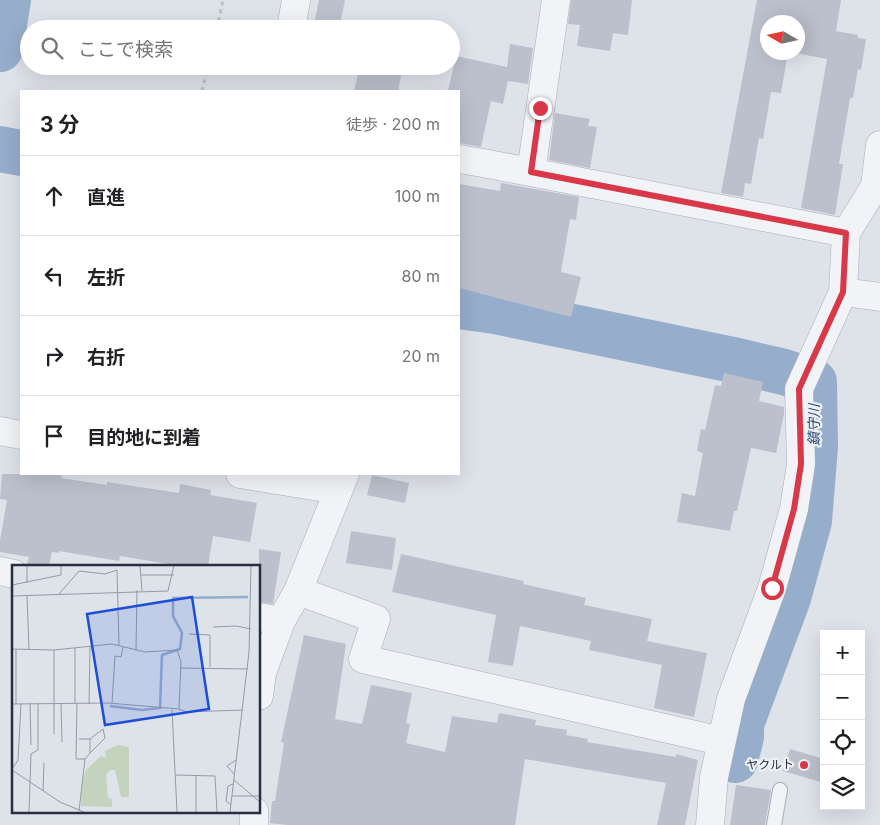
<!DOCTYPE html>
<html lang="ja">
<meta charset="utf-8">
<style>
body{margin:0;font-family:Inter,"Noto Sans JP",sans-serif;background:#f2f2f2;color:#202124}
.controls{position:absolute;right:15px;bottom:15px;display:grid;overflow:hidden;border-radius:0px;box-shadow:0 5px 20px #0002}
.controls button{width:45px;height:45px;display:grid;place-items:center;padding:0;border:0;border-bottom:1px solid #e0e0e0;background:#fff;color:#202124;font:25px sans-serif}
.compass{position:absolute;left:760px;top:15px;width:45px;height:45px;border-radius:50%;background:#fff;box-shadow:0 5px 20px #0002;rotate:279deg}
.stop{position:absolute;width:15px;height:15px;margin:-11px;border:4px solid #d83848;border-radius:50%;background:#fff}
.stop.end{background:#d83848;border-color:#fff;box-shadow:0 1px 5px #0008}
.list{margin:0;padding:0;list-style:none}
h2{display:flex;justify-content:space-between;align-items:center;height:65px;margin:0;padding:0 20px;font-size:21px}
h2 small{font-size:16px;font-weight:400;color:#757577}
.list li{display:grid;grid-template-columns:32px 1fr auto;gap:15px;align-items:center;box-sizing:border-box;height:80px;padding:0 20px;border-top:1px solid #e0e0e0}
.list b{display:block;font-size:19px;white-space:nowrap}
.list em{font-size:16px;font-style:normal;color:#757577}
.icon{flex:none;width:28px;height:28px;fill:none;stroke:currentColor;stroke-width:2;stroke-linecap:round;stroke-linejoin:round}
.map{position:relative;flex:none;width:880px;height:825px;overflow:hidden}
.search{position:absolute;background:#fff;box-shadow:0 5px 20px #0002;left:20px;top:20px;width:440px;height:55px;display:flex;align-items:center;gap:12px;box-sizing:border-box;padding:0 18px;border-radius:28px;color:#757577;font-size:19px}
.panel{position:absolute;background:#fff;box-shadow:0 5px 20px #0002;left:20px;top:90px;width:440px;height:385px;border-radius:0px}
.map>svg:first-child{display:block}
.lines{fill:none;stroke-linecap:round;stroke-linejoin:round}
.river{stroke:#96adcc;stroke-width:46}
.building{fill:#bbc0cc}
.lane-casing{stroke:#a7acb7;stroke-width:16}
.street-casing{stroke:#a7acb7;stroke-width:29}
.path{stroke:#bcc0c8;stroke-width:3;stroke-dasharray:4 4;stroke-linecap:butt}
.lane{stroke:#f1f3f7;stroke-width:14}
.street{stroke:#f1f3f7;stroke-width:28}
.route{stroke:#d83848;stroke-width:6}
.poi-dot{fill:#d83848;stroke:#edf1f6;stroke-width:2}
.labels{text-anchor:middle;stroke-width:4.5;stroke-linejoin:round;paint-order:stroke}
.poi-label{font-size:12px;fill:#262e41;stroke:#edf1f6;text-anchor:end}
.water-label{font-size:14px;font-style:italic;fill:#2d4a78;stroke:#edf1f6}
.inset-river{fill:none;stroke:#96adcc;stroke-width:2.5}
.inset-road{fill:none;stroke:#949aa6;stroke-width:1}
.view{fill:#1d4ed8;fill-opacity:0.15;stroke:#1d4ed8;stroke-width:2.5}
.inset-edge{fill:none;stroke:#262e41;stroke-width:2.5}
</style>
<div class="map">
<svg width="880" height="825" viewBox="0 0 880 825">
<rect width="100%" height="100%" fill="#dee2e9"/>
<g class="lines">
<path class="river" d="M 0,49 L 8,0
M 0,149 L 21,153
M 459,306 L 495,311 L 733,360 L 784,372 L 814,382 L 815,447 L 809,521 L 788,598 L 741,724 L 741,737 L 735,760"/>
</g>
<path class="building" d="M 319,0 L 345,0 L 339,29 L 313,29 Z
M 571,0 L 632,0 L 628,35 L 613,33 L 610,51 L 577,46 L 580,25 L 568,24 Z
M 757,0 L 841,0 L 836,31 L 858,35 L 858,38 L 866,39 L 861,70 L 858,69 L 853,98 L 850,98 L 839,164 L 843,164 L 835,215 L 801,208 L 827,59 L 790,52 L 798,52 L 798,22 L 768,22 L 768,52 L 788,52 L 781,93 L 771,92 L 763,139 L 759,138 L 751,184 L 745,183 L 743,197 L 721,193 Z
M 510,44 L 533,48 L 528,84 L 508,81 L 503,104 L 491,101 L 481,147 L 459,143 L 459,91 L 448,91 L 456,56 L 507,67 Z
M 360,66 L 403,66 L 398,91 L 354,91 Z
M 555,113 L 590,119 L 588,126 L 597,127 L 590,168 L 549,160 Z
M 501,183 L 579,197 L 576,220 L 570,219 L 561,272 L 581,277 L 571,317 L 459,288 L 459,184 L 500,191 Z
M 724,373 L 763,382 L 759,401 L 784,407 L 784,414 L 776,453 L 751,448 L 737,511 L 734,511 L 730,531 L 677,522 L 682,493 L 695,496 L 703,453 L 697,451 L 701,429 L 705,430 L 715,385 L 721,386 Z
M 2,474 L 62,474 L 61,478 L 107,485 L 107,482 L 179,493 L 180,484 L 211,490 L 210,495 L 257,503 L 250,542 L 213,536 L 208,566 L 180,566 L 120,556 L 119,561 L 59,551 L 59,553 L 52,552 L 49,566 L 27,564 L 29,557 L 0,552 L 0,541 L 7,500 L 0,499 Z
M 372,475 L 409,483 L 405,503 L 367,495 Z
M 351,531 L 396,538 L 392,570 L 346,563 Z
M 259,549 L 281,552 L 273,604 L 259,602 Z
M 401,554 L 524,581 L 523,584 L 586,598 L 584,605 L 652,619 L 647,641 L 707,653 L 694,717 L 654,708 L 662,665 L 589,650 L 591,641 L 520,626 L 513,666 L 488,662 L 496,615 L 392,592 Z
M 304,635 L 346,644 L 335,719 L 362,724 L 371,685 L 412,693 L 406,723 L 410,724 L 406,743 L 445,752 L 452,716 L 497,723 L 499,713 L 536,720 L 535,725 L 567,730 L 566,735 L 588,739 L 587,742 L 676,757 L 676,754 L 698,760 L 685,825 L 657,825 L 666,783 L 525,759 L 515,825 L 287,825 L 270,823 L 272,801 L 275,801 L 284,743 L 281,742 Z
M 790,749 L 824,759 L 824,783 L 783,771 Z
M 736,785 L 771,790 L 765,825 L 730,825 Z"/>
<g class="lines">
<g class="lane-casing">
<path id="lane" d="M 774,825 L 780,790"/>
</g>
<g class="street-casing">
<path id="street" d="M 291,29 L 296,0
M 459,159 L 483,163 L 846,233 L 843,292 L 799,389 L 801,464 L 794,509 L 772,588 L 731,699 L 714,777 L 710,825
M 531,172 L 556,0
M 846,233 L 875,186 L 880,145
M 843,292 L 880,297
M 0,431 L 21,435
M 240,474 L 338,490
M 0,571 L 14,574
M 298,591 L 376,619 L 363,659 L 721,741
M 259,617 L 281,621
M 259,696 L 262,673 L 281,621 L 298,591 L 345,474
M 254,825 L 254,811"/>
</g>
<path class="path" d="M 217,29 L 223,0
M 202,91 L 208,66"/>
<use href="#lane" class="lane"/>
<use href="#street" class="street"/>
</g>
<g class="lines">
<path class="route" d="M 540,108 L 531,172 L 846,233 L 843,292 L 799,389 L 801,464 L 794,509 L 772,588"/>
</g>
<circle class="poi-dot" cx="804" cy="765" r="5"/>
<g class="labels">
<g class="poi-label">
<text x="794" y="769">ヤクルト</text>
</g>
<g class="water-label">
<text transform="translate(814 425) rotate(-90)" y="5">鎮守川</text>
</g>
</g>
<g transform="translate(12 565)">
<rect width="248" height="248" fill="#dee2e9"/>
<path d="M 106,180 L 117,182 L 117,232 L 109,232 L 103,205 L 98,205 L 94,210 L 96,233 L 100,234 L 100,242 L 69,241 L 70,218 L 74,205 L 89,191 L 94,193 L 93,186 Z" fill="#c3d3be"/>
<path class="inset-river" d="M 98,141 L 130,145 L 148,143 L 150,90 L 168,84 L 170,68 L 161,51 L 161,33 L 236,32"/>
<path class="inset-road" d="M 15,0 L 15,18M 128,0 L 130,26M 128,10 L 162,10M 0,20 L 49,10 L 49,0M 47,29 L 67,6 L 93,9 L 105,5 L 107,80M 0,31 L 156,26 L 162,0M 15,31 L 17,84M 201,62 L 224,61 L 239,64M 177,69 L 198,70 L 198,102M 0,84 L 42,85 L 100,79 L 133,87 L 165,85 L 169,97 L 167,144 L 96,138 L 0,139M 124,85 L 125,25M 168,103 L 236,104M 18,138 L 19,180M 100,138 L 103,91 L 109,92 L 111,82M 4,139 L 4,84M 49,139 L 50,177M 63,139 L 63,83M 65,139 L 64,194 L 73,194 L 67,246M 77,139 L 78,81M 167,144 L 174,147 L 231,145M 160,145 L 165,247M 42,169 L 42,85M 67,174 L 78,174 L 78,188 L 73,194M 78,174 L 91,164 L 93,173 L 78,188M 0,204 L 6,195 L 9,139M 0,205 L 48,237 L 72,247M 222,209 L 215,201 L 224,195M 164,210 L 203,211 L 205,247M 222,215 L 248,237M 31,226 L 32,198M 220,231 L 248,231M 219,240 L 214,236 L 216,221 L 221,219M 17,247 L 19,189 L 26,185 L 26,138M 184,247 L 184,210M 218,247 L 237,87 L 239,0"/>
<path class="view" d="M 180,32 L 197,144 L 93,160 L 75,49 Z"/>
<rect width="248" height="248" class="inset-edge"/>
</g>
</svg>
<div class="controls">
<button>+</button>
<button>−</button>
<button><svg class="icon" aria-label="locate" viewBox="0 0 24 24"><circle cx="12" cy="12" r="6"/><path d="M12 2v4M12 18v4M2 12h4M18 12h4"/></svg></button>
<button><svg class="icon" aria-label="layers" viewBox="0 0 24 24"><path d="M12 4l9 5-9 5-9-5zM3 14l9 5 9-5"/></svg></button>
</div>
<svg class="compass" viewBox="-18 -18 36 36"><path d="M0-13l5 13h-10z" fill="#e53935"/><path d="M0 13l5-13h-10z" fill="#757577"/></svg>
<div class="stop" style="left:772px;top:588px"></div>
<div class="stop end" style="left:540px;top:108px"></div>
<div class="search"><svg class="icon" aria-label="search" viewBox="0 0 24 24"><circle cx="10" cy="10" r="6"/><path d="M15 15l6 6"/></svg>ここで検索</div>
<section class="panel">
<h2>3 分<small>徒歩 · 200 m</small></h2>
<ul class="list">
<li><svg class="icon" aria-label="ahead" viewBox="0 0 24 24"><path d="M12 20V5M6 11l6-6 6 6"/></svg><div><b>直進</b></div><em>100 m</em></li>
<li><svg class="icon" aria-label="left" viewBox="0 0 24 24"><path d="M17 20v-9H6M10 6l-5 5 5 5"/></svg><div><b>左折</b></div><em>80 m</em></li>
<li><svg class="icon" aria-label="right" viewBox="0 0 24 24"><path d="M7 20v-9h11M14 6l5 5-5 5"/></svg><div><b>右折</b></div><em>20 m</em></li>
<li><svg class="icon" aria-label="arrive" viewBox="0 0 24 24"><path d="M6 21V4h12l-3 4 3 4H6"/></svg><div><b>目的地に到着</b></div></li>
</ul>
</section>
</div>
